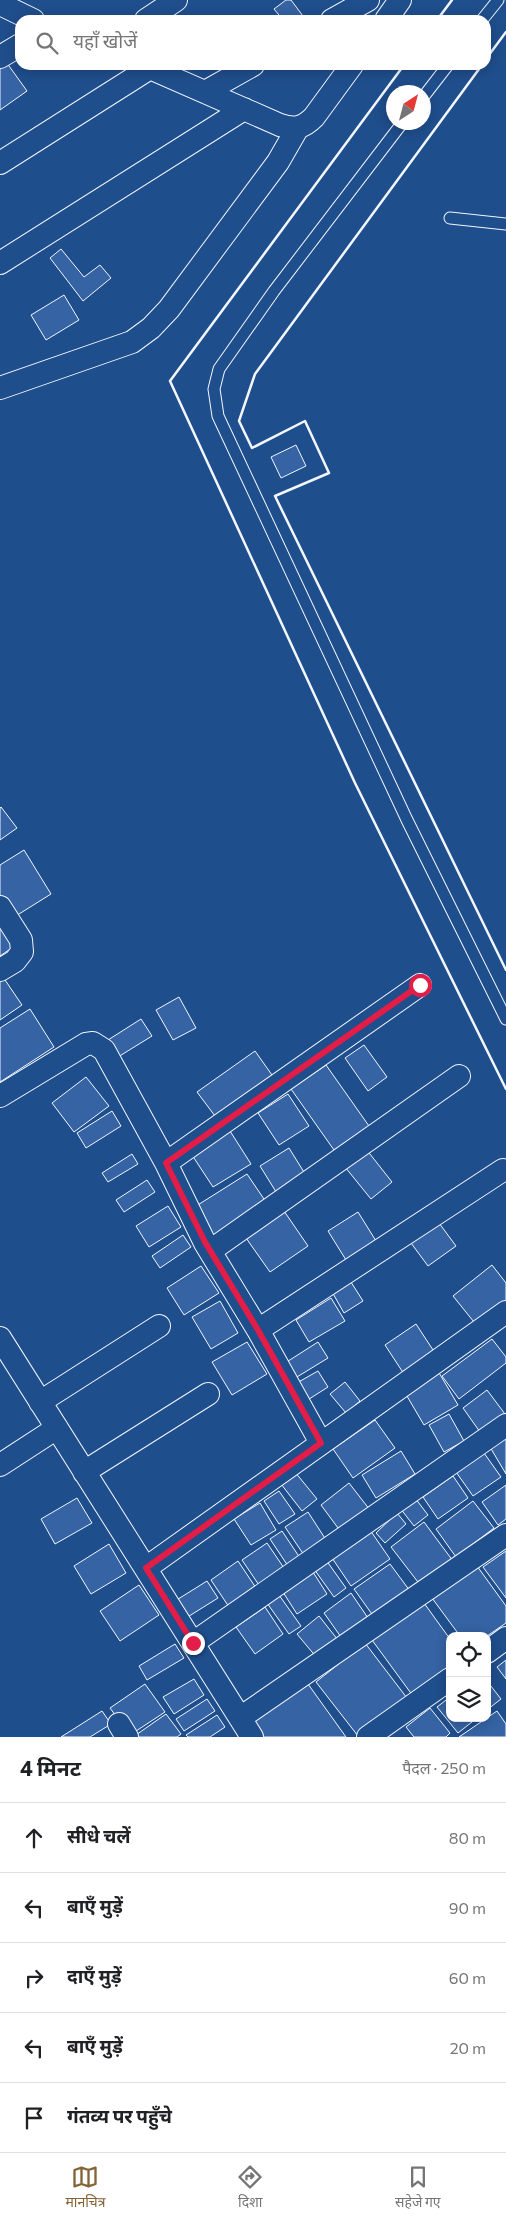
<!DOCTYPE html>
<html lang="hi">
<meta charset="utf-8">
<style>
body{margin:0;font-family:Commissioner,"Noto Sans Devanagari",sans-serif;background:#f2f2f2;color:#202124}
.controls{position:absolute;right:15px;bottom:15px;display:grid;overflow:hidden;border-radius:10px;box-shadow:0 2px 12px #0003}
.controls button{width:45px;height:45px;display:grid;place-items:center;padding:0;border:0;border-bottom:1px solid #e0e0e0;background:#fff;color:#202124;font:25px sans-serif}
.compass{position:absolute;left:386px;top:85px;width:45px;height:45px;border-radius:50%;background:#fff;box-shadow:0 2px 12px #0003;rotate:36deg}
.stop{position:absolute;width:15px;height:15px;margin:-11px;border:4px solid #e11d48;border-radius:50%;background:#fff}
.stop.end{background:#e11d48;border-color:#fff;box-shadow:0 1px 5px #0008}
.list{margin:0;padding:0;list-style:none}
h2{display:flex;justify-content:space-between;align-items:center;height:65px;margin:0;padding:0 20px;font-size:21px}
h2 small{font-size:16px;font-weight:400;color:#757577}
.list li{display:grid;grid-template-columns:32px 1fr auto;gap:15px;align-items:center;box-sizing:border-box;height:70px;padding:0 20px;border-top:1px solid #e0e0e0}
.list b{display:block;font-size:19px;white-space:nowrap}
.list em{font-size:16px;font-style:normal;color:#757577}
.icon{flex:none;width:28px;height:28px;fill:none;stroke:currentColor;stroke-width:2;stroke-linecap:round;stroke-linejoin:round}
.map{position:relative;flex:none;width:506px;height:1737px;overflow:hidden}
.search{position:absolute;background:#fff;box-shadow:0 2px 12px #0003;left:15px;right:15px;top:15px;height:55px;display:flex;align-items:center;gap:12px;box-sizing:border-box;padding:0 18px;border-radius:15px;color:#757577;font-size:19px}
.sheet{height:415px;background:#fff}
nav{display:flex;justify-content:space-around;align-items:center;box-sizing:border-box;height:70px;border-top:1px solid #e0e0e0;background:#fff;font-size:14px;color:#757577}
nav a{display:grid;justify-items:center;gap:2px}
nav .on{color:#846436}
.map>svg:first-child{display:block}
.building{fill:#3563a3;stroke:#f2f6ff}
.lines{fill:none;stroke-linecap:round;stroke-linejoin:round}
.lane-casing{stroke:#f2f6ff;stroke-width:13}
.street-casing{stroke:#f2f6ff;stroke-width:24}
.lane{stroke:#1f4e8c;stroke-width:11}
.street{stroke:#1f4e8c;stroke-width:22}
.wall{stroke:#f2f6ff;stroke-width:2.5}
.route{stroke:#e11d48;stroke-width:6}
</style>
<div class="map">
<svg width="506" height="1737" viewBox="0 0 506 1737">
<rect width="100%" height="100%" fill="#1f4e8c"/>
<path class="building" d="M 286,0 L 291,0 L 306,20 L 283,20 L 274,9 Z
M 4,59 L 27,91 L 0,110 L 0,62 Z
M 61,249 L 84,277 L 100,265 L 111,278 L 83,301 L 50,258 Z
M 64,295 L 79,320 L 46,340 L 31,315 Z
M 296,445 L 306,466 L 281,478 L 271,457 Z
M 1,807 L 17,828 L 0,840 L 0,808 Z
M 24,850 L 51,894 L 11,919 L 0,900 L 0,865 Z
M 0,922 L 16,945 L 0,956 Z
M 3,977 L 22,1005 L 0,1020 L 0,979 Z
M 179,997 L 196,1028 L 173,1040 L 156,1010 Z
M 30,1009 L 54,1047 L 0,1082 L 0,1028 Z
M 141,1019 L 152,1036 L 118,1057 L 108,1040 Z
M 364,1045 L 387,1077 L 368,1091 L 345,1058 Z
M 255,1051 L 272,1075 L 215,1116 L 197,1092 Z
M 326,1065 L 369,1126 L 334,1150 L 291,1089 Z
M 86,1077 L 109,1106 L 74,1132 L 52,1103 Z
M 288,1094 L 309,1126 L 279,1145 L 258,1113 Z
M 112,1111 L 121,1126 L 86,1148 L 77,1133 Z
M 230,1131 L 251,1164 L 213,1187 L 192,1155 Z
M 289,1148 L 307,1177 L 278,1195 L 260,1166 Z
M 366,1149 L 392,1182 L 371,1199 L 345,1167 Z
M 132,1154 L 138,1164 L 108,1182 L 102,1173 Z
M 247,1174 L 266,1202 L 211,1237 L 193,1208 Z
M 147,1180 L 155,1192 L 124,1212 L 116,1200 Z
M 168,1206 L 181,1227 L 149,1247 L 136,1226 Z
M 284,1211 L 308,1246 L 270,1272 L 246,1238 Z
M 358,1212 L 376,1241 L 346,1260 L 328,1231 Z
M 439,1223 L 456,1246 L 428,1266 L 411,1243 Z
M 183,1235 L 191,1247 L 160,1268 L 152,1256 Z
M 492,1265 L 506,1283 L 506,1305 L 478,1327 L 453,1296 Z
M 201,1266 L 219,1293 L 184,1315 L 167,1288 Z
M 349,1279 L 363,1301 L 344,1313 L 331,1290 Z
M 331,1298 L 345,1321 L 309,1342 L 296,1320 Z
M 220,1301 L 238,1333 L 211,1349 L 192,1317 Z
M 416,1324 L 435,1353 L 404,1374 L 385,1345 Z
M 492,1339 L 506,1357 L 506,1363 L 459,1399 L 442,1376 Z
M 247,1342 L 267,1374 L 232,1395 L 212,1362 Z
M 318,1342 L 328,1358 L 292,1380 L 282,1365 Z
M 318,1371 L 328,1387 L 306,1401 L 295,1384 Z
M 438,1371 L 458,1405 L 424,1425 L 404,1391 Z
M 345,1382 L 360,1401 L 346,1413 L 330,1394 Z
M 487,1390 L 505,1414 L 480,1432 L 463,1408 Z
M 449,1414 L 464,1441 L 444,1452 L 429,1425 Z
M 375,1420 L 395,1448 L 353,1478 L 333,1449 Z
M 506,1437 L 506,1474 L 490,1447 Z
M 401,1451 L 415,1474 L 376,1498 L 362,1475 Z
M 484,1453 L 501,1477 L 473,1496 L 456,1472 Z
M 295,1472 L 317,1499 L 302,1511 L 281,1484 Z
M 453,1476 L 468,1498 L 438,1519 L 423,1497 Z
M 349,1483 L 370,1510 L 341,1532 L 321,1505 Z
M 506,1485 L 506,1519 L 498,1525 L 482,1502 Z
M 279,1491 L 295,1514 L 279,1524 L 264,1501 Z
M 77,1498 L 92,1523 L 55,1544 L 41,1519 Z
M 415,1498 L 428,1515 L 414,1526 L 400,1508 Z
M 473,1501 L 494,1528 L 456,1557 L 436,1529 Z
M 260,1503 L 276,1530 L 251,1545 L 234,1519 Z
M 308,1512 L 328,1543 L 306,1558 L 285,1527 Z
M 397,1513 L 406,1524 L 385,1543 L 376,1533 Z
M 424,1522 L 453,1561 L 421,1586 L 391,1547 Z
M 370,1530 L 390,1559 L 351,1586 L 332,1558 Z
M 282,1531 L 302,1561 L 290,1569 L 270,1539 Z
M 267,1543 L 286,1571 L 261,1588 L 242,1560 Z
M 109,1544 L 126,1573 L 91,1594 L 74,1566 Z
M 506,1551 L 506,1598 L 483,1567 Z
M 326,1560 L 346,1588 L 334,1597 L 314,1569 Z
M 238,1561 L 258,1591 L 231,1610 L 211,1580 Z
M 390,1564 L 410,1591 L 374,1617 L 354,1589 Z
M 477,1566 L 506,1606 L 506,1623 L 487,1636 L 460,1636 L 432,1598 Z
M 311,1569 L 327,1594 L 297,1614 L 281,1589 Z
M 207,1581 L 218,1598 L 186,1618 L 175,1601 Z
M 139,1585 L 159,1615 L 120,1641 L 100,1611 Z
M 351,1593 L 368,1618 L 341,1637 L 324,1613 Z
M 279,1595 L 301,1626 L 289,1634 L 267,1603 Z
M 424,1603 L 450,1639 L 450,1669 L 413,1696 L 372,1640 Z
M 265,1607 L 283,1634 L 255,1654 L 236,1627 Z
M 319,1616 L 338,1640 L 317,1658 L 297,1634 Z
M 365,1643 L 407,1698 L 358,1736 L 316,1682 Z
M 175,1644 L 184,1658 L 147,1680 L 139,1666 Z
M 506,1660 L 506,1679 L 497,1667 Z
M 194,1679 L 204,1695 L 174,1714 L 163,1697 Z
M 487,1681 L 501,1699 L 487,1710 Z
M 145,1684 L 165,1712 L 130,1735 L 110,1708 Z
M 308,1684 L 346,1737 L 261,1737 L 251,1724 Z
M 450,1697 L 450,1718 L 477,1718 L 458,1733 L 437,1707 Z
M 207,1699 L 215,1711 L 184,1731 L 176,1719 Z
M 430,1708 L 450,1733 L 446,1737 L 414,1737 L 406,1727 Z
M 102,1711 L 111,1724 L 90,1737 L 61,1737 Z
M 497,1711 L 506,1724 L 506,1737 L 459,1737 Z
M 166,1714 L 181,1734 L 177,1737 L 133,1737 Z
M 217,1715 L 225,1727 L 210,1737 L 188,1737 L 186,1735 Z"/>
<g class="lines">
<g class="lane-casing">
<path id="lane" d="M 482,20 L 498,0
M 424,96 L 448,65
M 403,122 L 274,291 L 219,369 L 214,389 L 218,416 L 407,820 L 506,1019
M 450,218 L 506,224"/>
</g>
<g class="street-casing">
<path id="street" d="M 0,4 L 33,20
M 146,20 L 176,0
M 332,20 L 368,0
M 386,20 L 400,0
M 0,57 L 20,45
M 143,65 L 280,125 C 295,130 303,128 314,117 L 352,65
M 205,92 L 253,65
M 0,163 L 150,68
M 0,263 L 244,109
M 0,388 L 132,342 L 151,328 L 169,309 L 278,162 L 297,129
M 0,907 L 21,940 L 22,952 L 15,961 L 0,970
M 0,1096 L 86,1044 L 93,1043 L 104,1050 L 166,1163 L 205,1243 L 258,1330 L 321,1443
M 166,1163 L 420,985
M 210,1251 L 459,1076
M 258,1330 L 503,1170
M 0,1338 L 252,1737
M 40,1402 L 159,1326
M 0,1465 L 57,1428
M 84,1472 L 208,1394
M 146,1568 L 506,1312
M 193,1643 L 506,1425
M 487,1652 L 506,1638
M 240,1718 L 506,1535
M 119,1724 L 127,1737
M 368,1737 L 450,1679"/>
</g>
<use href="#lane" class="lane"/>
<use href="#street" class="street"/>
<path class="wall" d="M 437,20 L 452,0
M 486,59 L 506,32
M 404,65 L 170,381 L 355,783 L 506,1089
M 482,65 L 255,374 L 239,421 L 252,448 L 305,421 L 329,473 L 275,496 L 506,970"/>
</g>
<g class="lines">
<path class="route" d="M 193,1643 L 146,1568 L 321,1443 L 258,1330 L 205,1242 L 166,1163 L 420,985"/>
</g>
</svg>
<div class="controls">
<button><svg class="icon" aria-label="locate" viewBox="0 0 24 24"><circle cx="12" cy="12" r="6"/><path d="M12 2v4M12 18v4M2 12h4M18 12h4"/></svg></button>
<button><svg class="icon" aria-label="layers" viewBox="0 0 24 24"><path d="M12 4l9 5-9 5-9-5zM3 14l9 5 9-5"/></svg></button>
</div>
<svg class="compass" viewBox="-18 -18 36 36"><path d="M0-13l5 13h-10z" fill="#e53935"/><path d="M0 13l5-13h-10z" fill="#757577"/></svg>
<div class="stop" style="left:420px;top:985px"></div>
<div class="stop end" style="left:193px;top:1643px"></div>
<div class="search"><svg class="icon" aria-label="search" viewBox="0 0 24 24"><circle cx="10" cy="10" r="6"/><path d="M15 15l6 6"/></svg>यहाँ खोजें</div>
</div>
<section class="sheet">
<h2>4 मिनट<small>पैदल · 250 m</small></h2>
<ul class="list">
<li><svg class="icon" aria-label="ahead" viewBox="0 0 24 24"><path d="M12 20V5M6 11l6-6 6 6"/></svg><div><b>सीधे चलें</b></div><em>80 m</em></li>
<li><svg class="icon" aria-label="left" viewBox="0 0 24 24"><path d="M17 20v-9H6M10 6l-5 5 5 5"/></svg><div><b>बाएँ मुड़ें</b></div><em>90 m</em></li>
<li><svg class="icon" aria-label="right" viewBox="0 0 24 24"><path d="M7 20v-9h11M14 6l5 5-5 5"/></svg><div><b>दाएँ मुड़ें</b></div><em>60 m</em></li>
<li><svg class="icon" aria-label="left" viewBox="0 0 24 24"><path d="M17 20v-9H6M10 6l-5 5 5 5"/></svg><div><b>बाएँ मुड़ें</b></div><em>20 m</em></li>
<li><svg class="icon" aria-label="arrive" viewBox="0 0 24 24"><path d="M6 21V4h12l-3 4 3 4H6"/></svg><div><b>गंतव्य पर पहुँचे</b></div></li>
</ul>
</section>
<nav>
<a class="on"><svg class="icon" aria-label="map" viewBox="0 0 24 24"><path d="M3 6l6-2 6 2 6-2v14l-6 2-6-2-6 2zM9 4v14M15 6v14"/></svg>मानचित्र</a>
<a><svg class="icon" aria-label="directions" viewBox="0 0 24 24"><path d="M12 3l9 9-9 9-9-9zM9 14v-3h6M13 9l2 2-2 2"/></svg>दिशा</a>
<a><svg class="icon" aria-label="saved" viewBox="0 0 24 24"><path d="M7 4h10v16l-5-4-5 4z"/></svg>सहेजे गए</a>
</nav>
